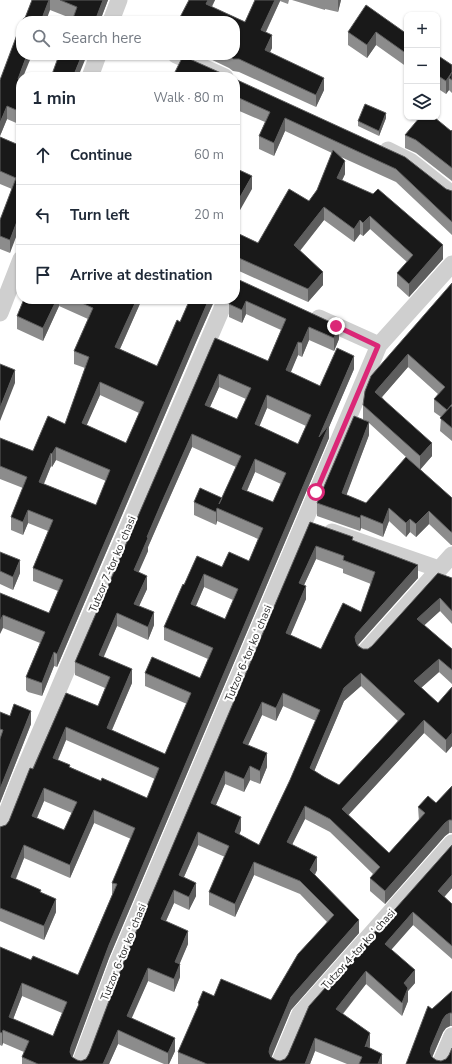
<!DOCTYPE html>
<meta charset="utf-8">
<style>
body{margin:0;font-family:"Nunito Sans",sans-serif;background:#f2f2f3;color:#1f2937}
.controls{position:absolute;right:12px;top:12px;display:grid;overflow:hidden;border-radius:8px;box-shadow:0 1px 3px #0004}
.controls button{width:36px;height:36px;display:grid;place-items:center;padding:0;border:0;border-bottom:1px solid #e0e1e3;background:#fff;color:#1f2937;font:20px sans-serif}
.stop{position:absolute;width:12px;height:12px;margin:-9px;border:3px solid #db2777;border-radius:50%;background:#fff}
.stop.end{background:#db2777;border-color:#fff;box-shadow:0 1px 4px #0008}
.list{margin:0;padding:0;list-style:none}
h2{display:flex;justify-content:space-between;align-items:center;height:52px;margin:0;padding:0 16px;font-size:17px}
h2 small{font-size:13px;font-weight:400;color:#747a83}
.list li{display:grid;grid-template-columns:26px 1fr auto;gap:12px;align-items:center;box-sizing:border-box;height:60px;padding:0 16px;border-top:1px solid #e0e1e3}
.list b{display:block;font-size:15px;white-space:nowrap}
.list em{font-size:13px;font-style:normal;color:#747a83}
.icon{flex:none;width:22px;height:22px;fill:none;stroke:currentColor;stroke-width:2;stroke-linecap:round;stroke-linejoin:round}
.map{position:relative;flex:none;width:452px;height:1064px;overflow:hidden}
.search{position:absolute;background:#fff;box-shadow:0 1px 3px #0004;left:16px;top:16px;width:224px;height:44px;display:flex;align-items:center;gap:10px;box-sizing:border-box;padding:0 14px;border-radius:16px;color:#747a83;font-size:15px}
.panel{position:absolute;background:#fff;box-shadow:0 1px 3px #0004;left:16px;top:72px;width:224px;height:232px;border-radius:16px}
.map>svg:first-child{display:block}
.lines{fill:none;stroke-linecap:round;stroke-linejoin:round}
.street{stroke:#cfcfcf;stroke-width:17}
.wall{fill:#8c8c8c;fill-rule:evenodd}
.shaded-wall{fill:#5e5e5e}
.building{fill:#191919;stroke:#5e5e5e;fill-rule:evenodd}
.route{stroke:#db2777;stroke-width:5}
.labels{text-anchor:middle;stroke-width:4;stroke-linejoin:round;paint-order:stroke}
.street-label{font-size:11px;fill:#323232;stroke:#fff}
</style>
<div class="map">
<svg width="452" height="1064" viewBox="0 0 452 1064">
<rect width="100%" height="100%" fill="#fff"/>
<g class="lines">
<path class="street" d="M 111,21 L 119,0
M 176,55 L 225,77
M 90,77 L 98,55
M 388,150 L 410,161 L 452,194
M 0,313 L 21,259
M 319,318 L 379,345
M 332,532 L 439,569
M 365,652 L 452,555
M 0,830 L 20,779 L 226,299
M 80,1064 L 118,962 L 379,345 L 452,264
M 279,1064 L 300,1014 L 452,843
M 440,1064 L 452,1036"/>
</g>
<path class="wall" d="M 32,0 L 108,0 L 100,21 L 73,19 L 50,10 L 25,18 Z
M 189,0 L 215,0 L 212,7 L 245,22 L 255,0 L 289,0 L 288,4 L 280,1 L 266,32 L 272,48 L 270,52 L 324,90 L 316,107 L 239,72 L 233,71 L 229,68 L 202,55 L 235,55 Z
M 292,0 L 341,0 L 338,12 L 325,9 L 325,10 Z
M 21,24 L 21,125 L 7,119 L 0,136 Z
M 348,32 L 407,34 L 407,67 L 376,45 L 367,58 L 348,45 Z
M 437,55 L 452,65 L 452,93 L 449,90 L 446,94 L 437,88 Z
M 175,72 L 221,73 L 231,77 L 175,77 Z
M 235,79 L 446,189 L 452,191 L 452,235 L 396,182 L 341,157 L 345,174 L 342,180 L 443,259 L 409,297 L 397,286 L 397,273 L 407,262 L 370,229 L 363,236 L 360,234 L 354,242 L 324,220 L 300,251 L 323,285 L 308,302 L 239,271 L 235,270 L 235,232 L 258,243 L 309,201 L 317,190 L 332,153 L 285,131 L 274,156 L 259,149 L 259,136 L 265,122 L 237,110 Z
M 386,118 L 379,136 L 358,126 L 358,121 Z
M 452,130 L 452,181 L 416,153 L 405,148 L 405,135 L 451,131 Z
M 0,137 L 21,146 L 10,253 L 0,249 L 0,220 L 12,189 L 0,184 Z
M 235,278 L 339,339 L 334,351 L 309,340 L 302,357 L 298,355 L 290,372 L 320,386 L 354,369 L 329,427 L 329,438 L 109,958 L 72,1057 L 77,1060 L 81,1061 L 86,1059 L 89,1054 L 310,522 L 353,541 L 418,578 L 358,645 L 363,649 L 368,649 L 372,646 L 452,578 L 452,624 L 440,611 L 424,625 L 452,649 L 452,684 L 439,672 L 421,688 L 438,703 L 452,687 L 452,746 L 446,753 L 424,733 L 348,815 L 389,853 L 419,821 L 418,807 L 436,803 L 452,786 L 452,833 L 449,833 L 445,836 L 385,904 L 370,891 L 370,878 L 373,874 L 330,832 L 305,819 L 292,844 L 317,870 L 315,875 L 359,933 L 291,1010 L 271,1057 L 276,1060 L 280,1061 L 285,1059 L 452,845 L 452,888 L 444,897 L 452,904 L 452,959 L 413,925 L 391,949 L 415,983 L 408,991 L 408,1001 L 402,1016 L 366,984 L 343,1014 L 370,1046 L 369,1048 L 382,1064 L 347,1064 L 315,1051 L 310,1064 L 178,1064 L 178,1052 L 198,1008 L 198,1003 L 214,996 L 271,1000 L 327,922 L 300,894 L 254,875 L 235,917 L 209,905 L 209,892 L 225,857 L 198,845 L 184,877 L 196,896 L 189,910 L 174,903 L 166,921 L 188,944 L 179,964 L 180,977 L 174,992 L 148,981 L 131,1018 L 175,1051 L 169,1064 L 164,1064 L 118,1044 L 109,1064 L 22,1064 L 22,1057 L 24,1052 L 3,1043 L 2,1046 L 0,1045 L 0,947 L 31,960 L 78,975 L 112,895 L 112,883 L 131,839 L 94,823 L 70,878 L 24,858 L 16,879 L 41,892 L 56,912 L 44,940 L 0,921 L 0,827 L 6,825 L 9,821 L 66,693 L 98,706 L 105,688 L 75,675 L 75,662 L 215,338 L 268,361 L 281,330 L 246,314 L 242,323 L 229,317 L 229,304 L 235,299 ZM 219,387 L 246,399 L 237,419 L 210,407 ZM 267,408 L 306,426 L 298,444 L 259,426 ZM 192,447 L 236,467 L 222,498 L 194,502 L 194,515 L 216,525 L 217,521 L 258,539 L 249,561 L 222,567 L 197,556 L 184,585 L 164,627 L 164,640 L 208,659 L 200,678 L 145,673 L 145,686 L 187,704 L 165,754 L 112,730 L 132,683 L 103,657 L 117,626 L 148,640 L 154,625 L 139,606 L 147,589 L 138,572 L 148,551 L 148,547 ZM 255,472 L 281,484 L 273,502 L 247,491 ZM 316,559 L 343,569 L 343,573 L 371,584 L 361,612 L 321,649 L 290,635 L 306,599 L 304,585 ZM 204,587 L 233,600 L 225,619 L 196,606 ZM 361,686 L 398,721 L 339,785 L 324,777 L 314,771 L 344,701 ZM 283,706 L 316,721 L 290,780 L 259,845 L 239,835 L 241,830 L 216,805 L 225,784 L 244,792 L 250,780 L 260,784 L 267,767 L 248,745 L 262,715 L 276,721 ZM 66,740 L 155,779 L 147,798 L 101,781 L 70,767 L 58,760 ZM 44,801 L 72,813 L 64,830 L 37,818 ZM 22,996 L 62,1013 L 53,1036 L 13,1019 Z
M 452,283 L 452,441 L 440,431 L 441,417 L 434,412 L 434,399 L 438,394 L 408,367 L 382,397 L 432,456 L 420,469 L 452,498 L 452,545 L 451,545 L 429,524 L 416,537 L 410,532 L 406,537 L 389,521 L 383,537 L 361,528 L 360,531 L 317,516 L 317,503 L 366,421 L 363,419 L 363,405 ZM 369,423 L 418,468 L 366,503 L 346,495 L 369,435 Z
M 24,299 L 142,299 L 120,349 L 157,366 L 180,322 L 190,299 L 215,299 L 196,342 L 57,667 L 54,666 L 42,696 L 28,692 L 26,690 L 26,677 L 40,643 L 3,628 L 0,593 L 49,613 L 58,591 L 33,581 L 33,568 L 48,531 L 28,523 L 23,535 L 11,530 L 11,517 L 23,488 L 0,479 L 0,438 L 33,451 L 65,424 L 85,368 L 74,364 L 74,351 L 88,319 L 59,306 L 43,341 L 17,329 L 17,316 ZM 100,395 L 139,413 L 126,443 L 86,425 ZM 56,460 L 106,481 L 96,505 L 44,484 L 51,466 L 52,467 Z
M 0,552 L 20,573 L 13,590 L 0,584 Z
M 0,712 L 31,724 L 0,803 Z
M 452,991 L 452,1026 L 450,1026 L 446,1028 L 443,1032 L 432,1057 L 436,1060 L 452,1064 L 406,1064 L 432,1009 Z"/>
<path class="shaded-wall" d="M 49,0 L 50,0 L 50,10 L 46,21 L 41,21 Z
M 103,0 L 108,0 L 100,21 L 95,21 Z
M 208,0 L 215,0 L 206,17 L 206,4 Z
M 275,0 L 280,0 L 280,1 L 261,42 L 261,30 Z
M 338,0 L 341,0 L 338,12 Z
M 376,32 L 376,45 L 367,58 L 367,45 Z
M 272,35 L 272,48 L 265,62 L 265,50 Z
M 27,55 L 32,55 L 23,77 L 21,77 L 21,84 L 18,79 Z
M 82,55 L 87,55 L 78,77 L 73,77 Z
M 452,72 L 449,78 L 449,90 L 446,94 L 446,81 Z
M 324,78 L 324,90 L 316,107 L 316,95 Z
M 237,97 L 237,110 L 235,115 L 235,102 Z
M 7,106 L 7,119 L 0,136 L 0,123 Z
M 386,113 L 386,118 L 379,136 L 379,131 Z
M 285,118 L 285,131 L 274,156 L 274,143 Z
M 345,161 L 345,174 L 337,191 L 337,178 Z
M 252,176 L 252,189 L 235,219 L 235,206 Z
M 324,207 L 324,220 L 294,258 L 294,245 Z
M 21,211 L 21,224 L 10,253 L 10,240 Z
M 370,216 L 370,229 L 363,236 L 363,223 Z
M 360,220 L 360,234 L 354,242 L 354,229 Z
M 443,245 L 443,259 L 409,297 L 409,284 Z
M 323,272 L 323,285 L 308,302 L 308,289 Z
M 57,299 L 59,299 L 59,306 L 43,341 L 43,328 Z
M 137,299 L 142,299 L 115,360 L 115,347 Z
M 209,299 L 215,299 L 196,342 L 57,667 L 57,654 Z
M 246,301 L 246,314 L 242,323 L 242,310 Z
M 339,326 L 339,339 L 334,351 L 334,338 Z
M 309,327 L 309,340 L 302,357 L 302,343 Z
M 298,342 L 298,355 L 286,384 L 286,370 Z
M 408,354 L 408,367 L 375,405 L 375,392 Z
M 354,356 L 354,369 L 329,427 L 329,438 L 109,958 L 71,1061 L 70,1052 L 71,1047 L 109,945 L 319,437 Z
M 15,370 L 15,383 L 0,421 L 0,408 Z
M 219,374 L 219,387 L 205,418 L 205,405 Z
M 100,382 L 100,395 L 82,436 L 82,423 Z
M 267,395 L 267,408 L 255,437 L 255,424 Z
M 369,422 L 369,435 L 342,507 L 342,493 Z
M 192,434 L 192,447 L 161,517 L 148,547 L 148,551 L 134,583 L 134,570 L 147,537 Z
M 432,443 L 432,456 L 420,470 L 420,456 Z
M 56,447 L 56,460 L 52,467 L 52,454 Z
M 51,453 L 51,466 L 39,495 L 39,482 Z
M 255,459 L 255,472 L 242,502 L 242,489 Z
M 217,508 L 217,521 L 216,525 L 216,512 Z
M 389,508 L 389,521 L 383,537 L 383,524 Z
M 28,510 L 28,523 L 23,535 L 23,522 Z
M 429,511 L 429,524 L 416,537 L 416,524 Z
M 361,515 L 361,528 L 360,531 L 360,518 Z
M 410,519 L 410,532 L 406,537 L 406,523 Z
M 316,546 L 316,559 L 299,596 L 299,583 Z
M 20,560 L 20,573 L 13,590 L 13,577 Z
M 418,565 L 418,578 L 357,646 L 355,650 L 355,637 L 357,633 Z
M 204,574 L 204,587 L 191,617 L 191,604 Z
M 147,576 L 147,589 L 134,617 L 134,604 Z
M 306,586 L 306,599 L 286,646 L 286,633 Z
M 440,598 L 440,611 L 417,632 L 417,619 Z
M 154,612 L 154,625 L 148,640 L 148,627 Z
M 117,613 L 117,626 L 99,668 L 99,655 Z
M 3,615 L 3,628 L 0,634 L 0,621 Z
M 54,652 L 54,666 L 42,696 L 42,683 Z
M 439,659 L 439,672 L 414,694 L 414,681 Z
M 132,669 L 132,683 L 107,741 L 107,728 Z
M 361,673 L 361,686 L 344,701 L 310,781 L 310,768 L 344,688 Z
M 283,693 L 283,706 L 276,721 L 276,708 Z
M 262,702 L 262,715 L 243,756 L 243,743 Z
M 31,711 L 31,724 L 0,803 L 0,789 Z
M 424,720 L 424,733 L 342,822 L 342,809 Z
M 66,727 L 66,740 L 53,771 L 53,758 Z
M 452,733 L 452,746 L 446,753 L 446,740 Z
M 267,753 L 267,767 L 260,784 L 260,771 Z
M 250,766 L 250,780 L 244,792 L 244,779 Z
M 225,771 L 225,784 L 211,816 L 211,803 Z
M 44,788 L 44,801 L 32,829 L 32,816 Z
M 305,806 L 305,819 L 287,855 L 287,842 Z
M 94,810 L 94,823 L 70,878 L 70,865 Z
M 241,817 L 241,830 L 235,845 L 235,832 Z
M 449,820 L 449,833 L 445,836 L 385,904 L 385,891 L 445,823 Z
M 198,832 L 198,845 L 179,888 L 179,875 Z
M 24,845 L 24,858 L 11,890 L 11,877 Z
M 317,857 L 317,870 L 310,883 L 310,870 Z
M 254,862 L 254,875 L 235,917 L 235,904 Z
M 452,875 L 452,888 L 438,904 L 438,891 Z
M 196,883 L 196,896 L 189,910 L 189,897 Z
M 174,890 L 174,903 L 161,932 L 161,919 Z
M 56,899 L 56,912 L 44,940 L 44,926 Z
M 413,912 L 413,925 L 385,957 L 385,944 Z
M 359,920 L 359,933 L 291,1010 L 270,1061 L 269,1052 L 270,1047 L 291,997 Z
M 188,931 L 188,944 L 175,975 L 175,962 Z
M 180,964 L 180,977 L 174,992 L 174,979 Z
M 148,968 L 148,981 L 127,1029 L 127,1016 Z
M 415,970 L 415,983 L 408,991 L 408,1001 L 402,1016 L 404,983 Z
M 366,971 L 366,984 L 336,1022 L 336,1009 Z
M 22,983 L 22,996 L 9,1030 L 9,1017 Z
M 450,1013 L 450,1026 L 446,1028 L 443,1032 L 431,1060 L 430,1052 L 431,1047 L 443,1019 L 446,1015 Z
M 3,1030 L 3,1043 L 2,1046 L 2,1033 Z
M 118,1030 L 118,1044 L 109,1064 L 103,1064 Z
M 370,1033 L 370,1046 L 365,1060 L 365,1047 Z
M 175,1038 L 175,1051 L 169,1064 L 168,1064 L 168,1053 Z
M 315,1038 L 315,1051 L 310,1064 L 305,1064 Z
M 382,1054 L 382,1064 L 378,1064 Z"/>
<path class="building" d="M 32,0 L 49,0 L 41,21 L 22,21 L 24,18 L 25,18 Z
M 60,0 L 103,0 L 95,21 L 72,21 L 77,7 Z
M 189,0 L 208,0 L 206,4 L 245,22 L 255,0 L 275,0 L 261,30 L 272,35 L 265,50 L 324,78 L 316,95 L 239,59 L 233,59 L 229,55 L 235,55 L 235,21 L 178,21 Z
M 366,5 L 407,34 L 407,54 L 376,32 L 367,45 L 348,32 Z
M 21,24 L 21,55 L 27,55 L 18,79 L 21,80 L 21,112 L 7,106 L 0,123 L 0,80 Z
M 59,55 L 82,55 L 73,77 L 51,77 Z
M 437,55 L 452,65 L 452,72 L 446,81 L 437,75 Z
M 183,56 L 221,73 L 227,74 L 231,77 L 186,77 L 175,72 Z
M 452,72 L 452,80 L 449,78 Z
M 235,79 L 405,157 L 446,189 L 452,191 L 452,222 L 396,169 L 285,118 L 274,143 L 259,136 L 270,112 L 237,97 L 235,102 Z
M 365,104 L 386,113 L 379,131 L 358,121 Z
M 420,117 L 434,117 L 451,131 L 452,130 L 452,168 L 416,140 L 405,135 Z
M 0,137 L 21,146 L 21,211 L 10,240 L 0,236 L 0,220 L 16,178 L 0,171 Z
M 333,150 L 345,161 L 337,178 L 373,194 L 378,189 L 443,245 L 409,284 L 397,273 L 413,255 L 370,216 L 363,223 L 360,220 L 354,229 L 324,207 L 294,245 L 323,272 L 308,289 L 239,258 L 235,257 L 235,232 L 258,243 L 289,189 L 309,201 L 317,190 Z
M 235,168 L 252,176 L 235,206 Z
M 235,278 L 339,326 L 334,338 L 309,327 L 302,343 L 298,342 L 286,370 L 320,386 L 337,348 L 354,356 L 319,437 L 329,425 L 109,945 L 71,1047 L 70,1052 L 72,1057 L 77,1060 L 81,1061 L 86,1059 L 89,1054 L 127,953 L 310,522 L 353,537 L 352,540 L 418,565 L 357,633 L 355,637 L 356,642 L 358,646 L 363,649 L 368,649 L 372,646 L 438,573 L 452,578 L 452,611 L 440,598 L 417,619 L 452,649 L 452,670 L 439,659 L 414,681 L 438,703 L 452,687 L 452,733 L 446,740 L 424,720 L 342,809 L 389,853 L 425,813 L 418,807 L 428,796 L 436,803 L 452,786 L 452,820 L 449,820 L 445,823 L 385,891 L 370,878 L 380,867 L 330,819 L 305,806 L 287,842 L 317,857 L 310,870 L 359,920 L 291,997 L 270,1047 L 269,1052 L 271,1057 L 276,1060 L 280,1061 L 285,1059 L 288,1055 L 309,1006 L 452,845 L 452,875 L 438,891 L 452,904 L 452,946 L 413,912 L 385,944 L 415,970 L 404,983 L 408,988 L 402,1003 L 366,971 L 336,1009 L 370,1033 L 365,1047 L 366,1046 L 382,1054 L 378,1064 L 359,1064 L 362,1057 L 315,1038 L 305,1064 L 207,1064 L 178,1052 L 199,1004 L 198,1003 L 203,991 L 214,996 L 221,979 L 271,1000 L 298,954 L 334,915 L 300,881 L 254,862 L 235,904 L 209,892 L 229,846 L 198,832 L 179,875 L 196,883 L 189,897 L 174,890 L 161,919 L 188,931 L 175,962 L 180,964 L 174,979 L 148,968 L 127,1016 L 175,1038 L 168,1053 L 118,1030 L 103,1064 L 38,1064 L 22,1057 L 29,1041 L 3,1030 L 2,1033 L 0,1032 L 0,947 L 31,960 L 33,956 L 78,975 L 117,884 L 112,883 L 135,828 L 94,810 L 70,865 L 24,845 L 11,877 L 41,890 L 40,892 L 56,899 L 44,926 L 0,908 L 0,827 L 6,825 L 9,821 L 30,768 L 33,769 L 66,693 L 98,706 L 110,677 L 75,662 L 215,338 L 268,361 L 286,319 L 246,301 L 242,310 L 229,304 L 231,299 L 235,299 L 236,284 L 235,283 ZM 219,374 L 251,388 L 237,419 L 205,405 ZM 267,395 L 311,415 L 298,444 L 255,424 ZM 192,434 L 241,456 L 219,504 L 222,498 L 200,488 L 194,502 L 216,512 L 217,508 L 263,528 L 249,561 L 229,552 L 222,567 L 197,556 L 184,585 L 183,584 L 164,627 L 213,648 L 200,678 L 152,657 L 145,673 L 191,693 L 165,754 L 107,728 L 132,669 L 99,655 L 117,613 L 148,627 L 154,612 L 134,604 L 147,576 L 134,570 L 148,538 L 147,537 L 161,504 ZM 255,459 L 286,473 L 273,502 L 242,489 ZM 316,546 L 344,556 L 343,560 L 375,572 L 361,612 L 343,603 L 321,649 L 286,633 L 306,586 L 299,583 ZM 204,574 L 238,589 L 225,619 L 191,604 ZM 361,673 L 405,714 L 339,785 L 324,777 L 310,768 L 344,688 ZM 283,693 L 320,710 L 290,780 L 259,845 L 235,832 L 241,817 L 211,803 L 225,771 L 244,779 L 250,766 L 260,771 L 267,753 L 243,743 L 262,702 L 276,708 ZM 66,727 L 159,768 L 147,798 L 102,778 L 101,781 L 69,767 L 70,765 L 53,758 ZM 44,788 L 77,802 L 64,830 L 32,816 ZM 22,983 L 67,1002 L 53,1036 L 9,1017 Z
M 452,283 L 452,404 L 447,410 L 434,399 L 445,387 L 408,354 L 375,392 L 432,443 L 420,456 L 363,405 L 365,391 L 371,376 Z
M 24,299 L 57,299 L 43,328 L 17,316 Z
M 73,299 L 137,299 L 115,347 L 157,366 L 177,320 L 180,322 L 190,299 L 209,299 L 57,654 L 54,652 L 42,683 L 28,678 L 26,677 L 45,632 L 3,615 L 0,621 L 0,593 L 49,613 L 63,580 L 33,568 L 53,520 L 28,510 L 23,522 L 11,517 L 27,477 L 0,466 L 0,438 L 33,451 L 48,416 L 65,424 L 89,357 L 74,351 L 93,308 ZM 100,382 L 144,402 L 126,443 L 82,423 ZM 56,447 L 110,470 L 96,505 L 39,482 L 51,453 L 52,454 Z
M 0,364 L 15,370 L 0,408 Z
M 451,406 L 452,407 L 452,428 L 440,418 Z
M 354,416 L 369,422 L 342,493 L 366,503 L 406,457 L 452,498 L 452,532 L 451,532 L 429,511 L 416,524 L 410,519 L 406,523 L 389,508 L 383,524 L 361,515 L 360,518 L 317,503 Z
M 0,552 L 20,560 L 13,577 L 0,571 Z
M 14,704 L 31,711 L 0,789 L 0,739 L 3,730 L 0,729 L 0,712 L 10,716 Z
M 452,991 L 452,1013 L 450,1013 L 446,1015 L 443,1019 L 431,1047 L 430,1052 L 432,1057 L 436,1060 L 441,1061 L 446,1059 L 449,1055 L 452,1048 L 452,1064 L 406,1064 L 428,1006 L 432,1009 Z"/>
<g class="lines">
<path class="route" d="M 316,492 L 378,346 L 336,326"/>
</g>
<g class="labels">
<g class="street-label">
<text transform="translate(112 564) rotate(-67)" y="4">Tutzor 7-tor koʻchasi</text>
<text transform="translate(248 653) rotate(-67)" y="4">Tutzor 6-tor koʻchasi</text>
<text transform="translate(358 949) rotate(-48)" y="4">Tutzor 4-tor koʻchasi</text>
<text transform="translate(123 952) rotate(-68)" y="4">Tutzor 6-tor koʻchasi</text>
</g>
</g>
</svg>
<div class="controls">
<button>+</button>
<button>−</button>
<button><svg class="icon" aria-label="layers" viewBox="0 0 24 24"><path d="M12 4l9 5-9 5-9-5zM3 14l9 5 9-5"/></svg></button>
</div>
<div class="stop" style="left:316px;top:492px"></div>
<div class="stop end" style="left:336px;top:326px"></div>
<div class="search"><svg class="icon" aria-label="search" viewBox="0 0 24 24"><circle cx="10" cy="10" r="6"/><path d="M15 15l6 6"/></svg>Search here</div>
<section class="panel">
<h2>1 min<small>Walk · 80 m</small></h2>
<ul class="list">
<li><svg class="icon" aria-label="ahead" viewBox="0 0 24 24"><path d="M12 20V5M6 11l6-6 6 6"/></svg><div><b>Continue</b></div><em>60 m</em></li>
<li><svg class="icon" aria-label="left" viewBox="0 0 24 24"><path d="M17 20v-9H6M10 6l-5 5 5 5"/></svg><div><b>Turn left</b></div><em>20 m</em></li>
<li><svg class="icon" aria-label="arrive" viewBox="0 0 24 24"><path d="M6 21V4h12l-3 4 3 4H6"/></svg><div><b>Arrive at destination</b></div></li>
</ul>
</section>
</div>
